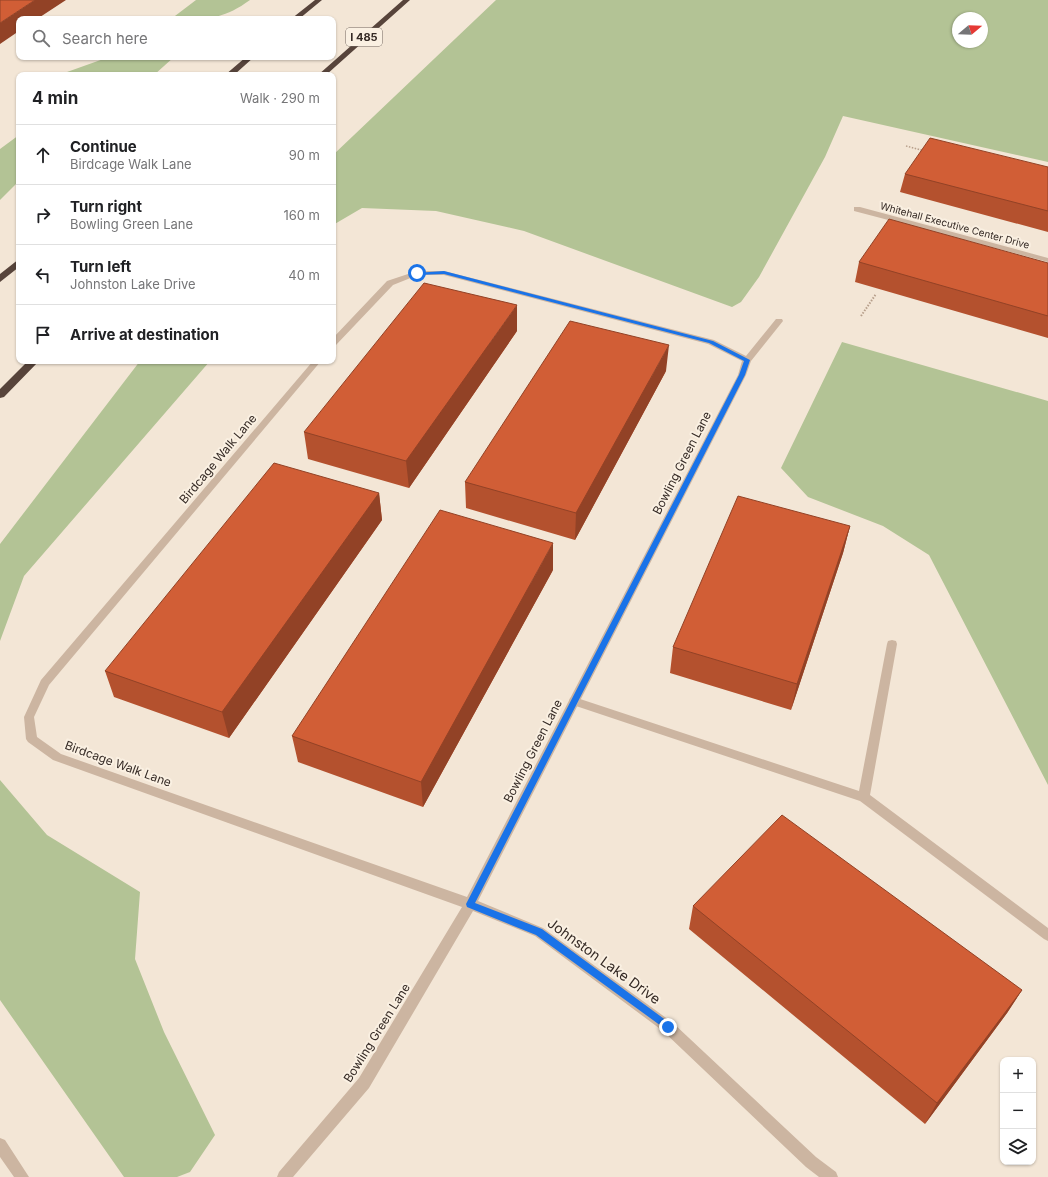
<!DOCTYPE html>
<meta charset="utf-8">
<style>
body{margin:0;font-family:Inter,sans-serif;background:#f6f6f6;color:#202124}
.controls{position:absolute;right:12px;bottom:12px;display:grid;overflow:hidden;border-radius:8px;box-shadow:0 1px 3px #0004}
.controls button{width:36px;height:36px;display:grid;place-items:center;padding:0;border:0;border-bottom:1px solid #e0e0e0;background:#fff;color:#202124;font:20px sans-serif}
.compass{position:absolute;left:952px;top:12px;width:36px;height:36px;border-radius:50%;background:#fff;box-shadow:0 1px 3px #0004;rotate:71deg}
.stop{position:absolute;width:12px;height:12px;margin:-9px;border:3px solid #1a73e8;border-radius:50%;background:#fff}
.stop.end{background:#1a73e8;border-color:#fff;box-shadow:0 1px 4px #0008}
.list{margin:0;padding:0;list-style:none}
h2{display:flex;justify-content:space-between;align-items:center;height:52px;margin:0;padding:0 16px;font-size:17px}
h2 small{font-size:13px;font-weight:400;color:#757577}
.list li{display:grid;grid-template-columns:26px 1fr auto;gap:12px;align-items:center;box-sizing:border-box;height:60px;padding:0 16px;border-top:1px solid #e0e0e0}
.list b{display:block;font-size:15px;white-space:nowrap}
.list p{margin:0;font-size:13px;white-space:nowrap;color:#757577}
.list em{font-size:13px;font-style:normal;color:#757577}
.icon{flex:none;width:22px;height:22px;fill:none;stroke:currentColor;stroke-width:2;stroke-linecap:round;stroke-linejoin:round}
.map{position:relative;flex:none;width:1048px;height:1177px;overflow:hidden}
.search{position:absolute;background:#fff;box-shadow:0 1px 3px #0004;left:16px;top:16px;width:320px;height:44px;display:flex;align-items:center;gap:10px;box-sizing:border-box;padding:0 14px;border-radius:8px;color:#757577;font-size:15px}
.panel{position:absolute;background:#fff;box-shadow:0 1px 3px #0004;left:16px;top:72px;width:320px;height:292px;border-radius:8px}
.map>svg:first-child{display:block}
.green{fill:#b3c395;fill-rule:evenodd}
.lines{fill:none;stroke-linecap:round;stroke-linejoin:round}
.path-far1{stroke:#b79f8b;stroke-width:1.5;stroke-dasharray:1.5 1.5;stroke-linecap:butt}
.path{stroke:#b79f8b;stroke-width:2;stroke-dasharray:1.5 1.5;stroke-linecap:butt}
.service{fill:#ccb5a1;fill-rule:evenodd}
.minor{fill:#ccb5a1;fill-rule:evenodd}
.motorway{fill:#57443b;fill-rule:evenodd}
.wall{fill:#b4512e}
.shaded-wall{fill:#924226}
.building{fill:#d15e36;stroke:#924226}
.route{fill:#1a73e8}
.labels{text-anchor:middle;stroke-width:4;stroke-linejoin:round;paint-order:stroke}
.far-street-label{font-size:10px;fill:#352a25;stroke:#faf0e2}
.shield{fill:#faf0e2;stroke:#70655e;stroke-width:1}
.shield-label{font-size:11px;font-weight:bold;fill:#352a25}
.street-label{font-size:12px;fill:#352a25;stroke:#faf0e2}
.near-street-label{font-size:14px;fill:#352a25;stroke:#faf0e2}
</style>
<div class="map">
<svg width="1048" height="1177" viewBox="0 0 1048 1177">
<rect width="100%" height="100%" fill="#f3e6d6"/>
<path class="green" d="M 196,0 L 250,0 C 221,21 205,19 171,19 Z
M 496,0 L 1048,0 L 1048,162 L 843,116 L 825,157 L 759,277 L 741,302 L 732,307 L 524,231 L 436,211 L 362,208 L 333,225 L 333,155 ZM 958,18 L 982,18 L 982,42 L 958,42 Z
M 109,57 L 174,57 L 154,75 L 63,75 L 67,72 Z
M 19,135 L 19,181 L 0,200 L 0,149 Z
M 842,342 L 1048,401 L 1048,785 L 929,555 L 883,526 L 808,497 L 781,468 Z
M 140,361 L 210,361 L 24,576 L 0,641 L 0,544 Z
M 0,780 L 47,835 L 140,892 L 135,959 L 164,1032 L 215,1135 L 190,1172 L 177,1177 L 124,1177 L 0,1000 Z"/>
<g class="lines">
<path class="path-far1" d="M 906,146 L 925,151"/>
<path class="path" d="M 861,316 L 876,294"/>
<path class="service" d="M 892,640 L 896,641 L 897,644 L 870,795 L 1048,928 L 1048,941 L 1044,939 L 860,801 L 570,704 L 569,701 L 570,698 L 574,697 L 859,791 L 887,644 L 888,641 Z
M 0,1138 L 5,1140 L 29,1177 L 14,1177 L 0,1157 Z"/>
<path class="minor" d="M 854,207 L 860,207 L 1048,258 L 1048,262 L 854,211 Z
M 417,271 L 444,271 L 714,340 L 746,356 L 776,319 L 782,319 L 783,321 L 751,361 L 746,375 L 478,901 L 543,928 L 673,1023 L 816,1157 L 836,1172 L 838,1177 L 819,1177 L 806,1167 L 663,1031 L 535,936 L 473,911 L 369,1088 L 293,1177 L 277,1177 L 279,1172 L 359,1078 L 462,907 L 53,760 L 28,742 L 26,739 L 24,717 L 41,680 L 313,361 L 321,361 L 49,685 L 34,717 L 37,737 L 61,754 L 467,897 L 738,375 L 742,361 L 708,344 L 444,275 L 418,275 L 393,285 L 336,345 L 333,345 L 333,338 L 387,281 Z"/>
<path class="motorway" d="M 315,0 L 322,0 L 299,19 L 291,19 Z
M 403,0 L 410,0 L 326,75 L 318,75 Z
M 246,57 L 254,57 L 234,75 L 225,75 Z
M 19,259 L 19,267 L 0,282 L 0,274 Z
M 28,361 L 39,361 L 4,397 L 0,398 L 0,389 Z"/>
</g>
<path class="wall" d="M 1048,167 L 1048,232 L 900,192 L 905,174 Z
M 859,262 L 1048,263 L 1048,338 L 855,282 Z
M 517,331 L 409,488 L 308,459 L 304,432 Z
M 666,371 L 575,540 L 466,508 L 465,482 Z
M 379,493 L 382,520 L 229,738 L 114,697 L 105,671 Z
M 850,526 L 843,553 L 791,710 L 670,673 L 673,647 Z
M 553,570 L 423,807 L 298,762 L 292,736 Z
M 693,906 L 1022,990 L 1007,1013 L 925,1124 L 689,929 Z"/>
<path class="shaded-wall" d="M 35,0 L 66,0 L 37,19 L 19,19 L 19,31 L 0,44 L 0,23 Z
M 517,305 L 517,331 L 409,488 L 406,461 Z
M 669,345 L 666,371 L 575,540 L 576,513 Z
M 379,493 L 382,520 L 229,738 L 222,712 Z
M 850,526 L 843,553 L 791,710 L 797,684 Z
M 553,543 L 553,570 L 423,807 L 421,782 Z
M 1022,990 L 1007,1013 L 925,1124 L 937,1103 Z"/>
<path class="building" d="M 0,0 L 35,0 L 0,23 Z
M 930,138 L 1048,167 L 1048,211 L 905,174 Z
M 889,219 L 1048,263 L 1048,316 L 859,262 Z
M 424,283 L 517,305 L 406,461 L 304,432 Z
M 570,321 L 669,345 L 576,513 L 465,482 Z
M 274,463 L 379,493 L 222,712 L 105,671 Z
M 738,496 L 850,526 L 797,684 L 673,647 Z
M 440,510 L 553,543 L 421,782 L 292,736 Z
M 782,815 L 1022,990 L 937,1103 L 693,906 Z"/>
<path class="route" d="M 444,271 L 713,341 L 750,360 L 745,375 L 475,903 L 542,929 L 671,1024 L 671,1030 L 668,1031 L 536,935 L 467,907 L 466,904 L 739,375 L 744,361 L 709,343 L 444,274 L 417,275 L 415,273 Z"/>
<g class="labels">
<g class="far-street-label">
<text transform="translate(955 225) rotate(15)" y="4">Whitehall Executive Center Drive</text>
</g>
<rect class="shield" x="346" y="28" width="36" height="18" rx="3"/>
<g class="shield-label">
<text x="364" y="41">I 485</text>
</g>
<g class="street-label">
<text transform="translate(218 459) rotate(-50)" y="4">Birdcage Walk Lane</text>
<text transform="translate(682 463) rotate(-63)" y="4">Bowling Green Lane</text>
<text transform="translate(533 751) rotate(-63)" y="4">Bowling Green Lane</text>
<text transform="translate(118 764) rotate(20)" y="4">Birdcage Walk Lane</text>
<text transform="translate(377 1033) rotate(-58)" y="4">Bowling Green Lane</text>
</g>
<g class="near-street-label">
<text transform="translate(604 961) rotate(36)" y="5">Johnston Lake Drive</text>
</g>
</g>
</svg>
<div class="controls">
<button>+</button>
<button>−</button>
<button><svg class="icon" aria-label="layers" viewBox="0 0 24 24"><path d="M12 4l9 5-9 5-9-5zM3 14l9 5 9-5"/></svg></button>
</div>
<svg class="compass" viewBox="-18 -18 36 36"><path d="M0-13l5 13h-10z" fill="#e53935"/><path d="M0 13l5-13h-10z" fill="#757577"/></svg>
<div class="stop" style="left:417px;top:273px"></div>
<div class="stop end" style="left:668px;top:1027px"></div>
<div class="search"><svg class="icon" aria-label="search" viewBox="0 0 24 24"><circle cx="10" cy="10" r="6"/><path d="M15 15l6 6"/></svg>Search here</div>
<section class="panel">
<h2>4 min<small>Walk · 290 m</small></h2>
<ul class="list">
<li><svg class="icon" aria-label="ahead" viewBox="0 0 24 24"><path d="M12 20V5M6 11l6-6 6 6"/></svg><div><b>Continue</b><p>Birdcage Walk Lane</p></div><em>90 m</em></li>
<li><svg class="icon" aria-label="right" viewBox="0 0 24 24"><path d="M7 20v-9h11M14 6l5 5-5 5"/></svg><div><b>Turn right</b><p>Bowling Green Lane</p></div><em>160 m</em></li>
<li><svg class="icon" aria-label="left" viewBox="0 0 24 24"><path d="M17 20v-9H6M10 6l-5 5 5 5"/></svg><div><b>Turn left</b><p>Johnston Lake Drive</p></div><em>40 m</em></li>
<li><svg class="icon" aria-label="arrive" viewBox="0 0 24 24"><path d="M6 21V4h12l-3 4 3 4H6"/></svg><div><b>Arrive at destination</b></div></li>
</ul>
</section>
</div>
